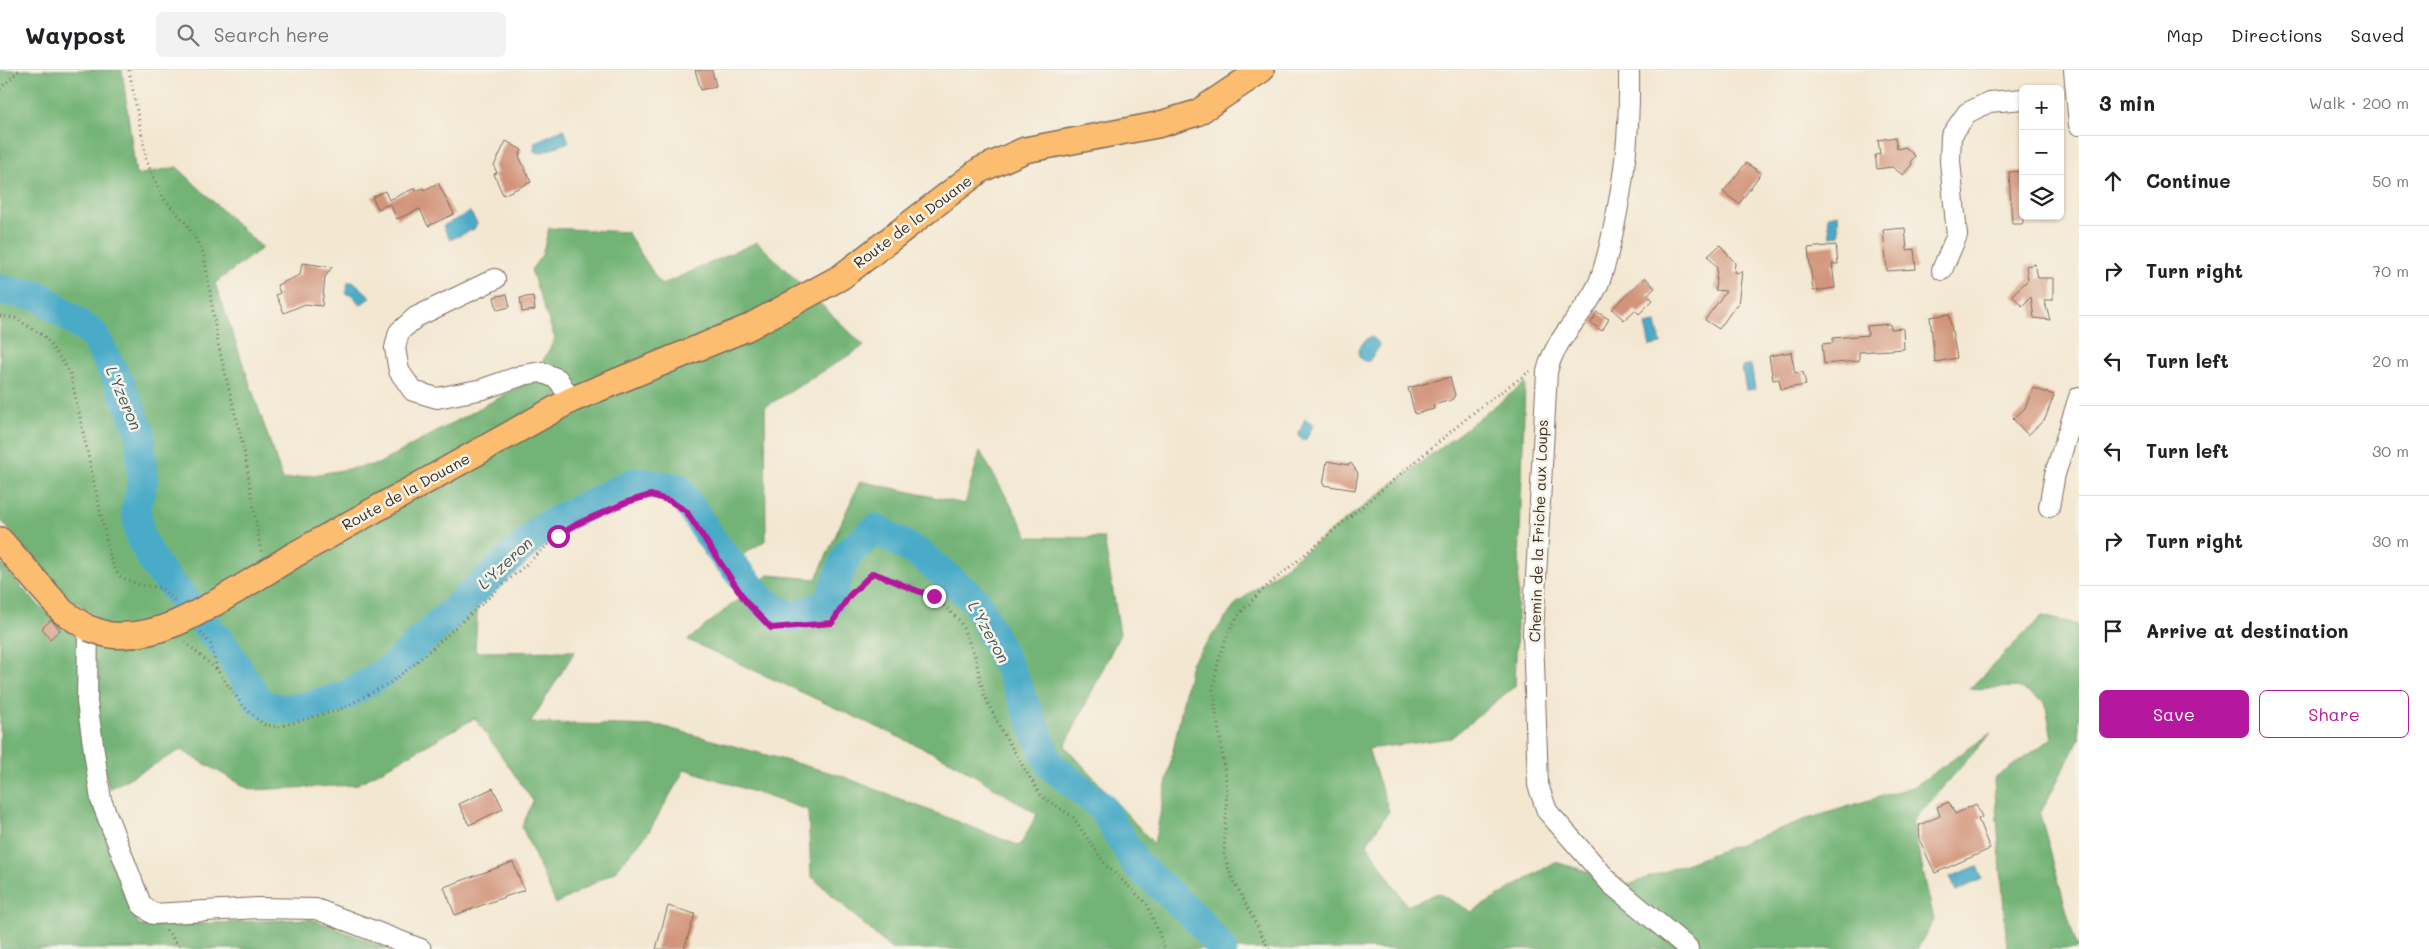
<!DOCTYPE html>
<meta charset="utf-8">
<style>
body{margin:0;font-family:Mali,sans-serif;background:#f2f2f2;color:#202124}
.controls{position:absolute;right:15px;top:15px;display:grid;overflow:hidden;border-radius:8px;box-shadow:0 1px 4px #0004}
.controls button{width:45px;height:45px;display:grid;place-items:center;padding:0;border:0;border-bottom:1px solid #e0e0e0;background:#fff;color:#202124;font:25px sans-serif}
.stop{position:absolute;width:15px;height:15px;margin:-11px;border:4px solid #b5179e;border-radius:50%;background:#fff}
.stop.end{background:#b5179e;border-color:#fff;box-shadow:0 1px 5px #0008}
.list{margin:0;padding:0;list-style:none}
h2{display:flex;justify-content:space-between;align-items:center;height:65px;margin:0;padding:0 20px;font-size:21px}
h2 small{font-size:16px;font-weight:400;color:#757577}
.list li{display:grid;grid-template-columns:32px 1fr auto;gap:15px;align-items:center;box-sizing:border-box;height:90px;padding:0 20px;border-top:1px solid #e0e0e0}
.list b{display:block;font-size:19px;white-space:nowrap}
.list em{font-size:16px;font-style:normal;color:#757577}
.actions{display:flex;gap:10px;padding:15px 20px}
.actions a{flex:1;padding:11px 0;border:1px solid #b5179e;border-radius:8px;text-align:center;font-size:18px;color:#b5179e}
.actions .main{background:#b5179e;color:#fff}
.icon{flex:none;width:28px;height:28px;fill:none;stroke:currentColor;stroke-width:2;stroke-linecap:round;stroke-linejoin:round}
.map{position:relative;flex:none;width:2079px;height:879px;overflow:hidden}
header{display:flex;align-items:center;gap:30px;box-sizing:border-box;height:70px;padding:0 25px;background:#fff;border-bottom:1px solid #e0e0e0}
header strong{font-size:24px}
nav{display:flex;gap:28px;margin-inline-start:auto;font-size:18px}
.search{width:350px;height:45px;background:#f2f2f2;display:flex;align-items:center;gap:12px;box-sizing:border-box;padding:0 18px;border-radius:8px;color:#757577;font-size:19px}
main{display:flex}
aside{flex:1;background:#fff}
.map>svg:first-child{display:block}
.forest{fill:#73b476;stroke:#576f4a}
.water{fill:#48abc8;stroke:#426a73}
.lines{fill:none;stroke-linecap:round;stroke-linejoin:round}
.river{stroke:#48abc8;stroke-width:30}
.building{fill:#d2947a}
.minor-casing{stroke:#7b6c5d;stroke-width:22}
.major-casing{stroke:#7b6c5d;stroke-width:28}
.path{stroke:#7b6c5d;stroke-width:3;stroke-dasharray:1 4;stroke-linecap:butt}
.minor{stroke:#fff;stroke-width:20}
.major{stroke:#fcbd6f;stroke-width:25}
.major-bridge-casing{stroke:#7b6c5d;stroke-width:28;stroke-linecap:butt}
.major-bridge{stroke:#fcbd6f;stroke-width:25}
.route{stroke:#b5179e;stroke-width:6}
.labels{text-anchor:middle;stroke-width:5;stroke-linejoin:round;paint-order:stroke}
.street-label{font-size:15px;fill:#3b2a1e;stroke:#f7f3e8}
.water-label{font-size:16px;font-style:italic;fill:#40575a;stroke:#f7f3e8}
</style>
<header>
<strong>Waypost</strong>
<div class="search"><svg class="icon" aria-label="search" viewBox="0 0 24 24"><circle cx="10" cy="10" r="6"/><path d="M15 15l6 6"/></svg>Search here</div>
<nav><a>Map</a><a>Directions</a><a>Saved</a></nav>
</header>
<main>
<div class="map">
<svg width="2079" height="879" viewBox="0 0 2079 879">
<rect width="100%" height="100%" fill="#f7f3e8"/>
<filter id="ink" filterUnits="userSpaceOnUse"><feTurbulence type="fractalNoise" baseFrequency=".02" numOctaves="2"/><feDisplacementMap in="SourceGraphic" scale="10" xChannelSelector="R" yChannelSelector="G"/><feConvolveMatrix kernelMatrix="1 2 1 2 8 2 1 2 1" color-interpolation-filters="sRGB"/></filter>
<filter id="wash" filterUnits="userSpaceOnUse"><feTurbulence type="fractalNoise" baseFrequency=".0096" numOctaves="4" result="noise"/><feDisplacementMap in="SourceGraphic" scale="20" xChannelSelector="R" yChannelSelector="G"/><feGaussianBlur stdDeviation="1.12" result="paint"/><feColorMatrix in="noise" values="0 0 0 0 0 0 0 0 0 0 0 0 0 0 0 0 0 1.4 0 .05"/><feComposite in="paint" operator="in"/></filter>
<g filter="url(#wash)">
<rect width="100%" height="100%" fill="#f3e7d1"/>
<path class="forest" d="M 0,0 L 122,0 L 136,105 L 177,97 L 262,178 L 215,213 L 283,410 L 378,394 L 533,309 L 555,269 L 531,200 L 542,185 L 549,158 L 627,162 L 661,215 L 757,172 L 864,276 L 765,337 L 766,470 L 717,501 L 674,426 L 637,420 L 554,461 L 478,528 L 475,582 L 575,581 L 530,653 L 661,656 L 839,705 L 1020,776 L 1037,744 L 951,691 L 688,570 L 768,505 L 816,509 L 860,411 L 965,434 L 980,381 L 1029,467 L 1104,468 L 1120,564 L 1065,676 L 1154,774 L 1191,593 L 1237,533 L 1525,313 L 1515,616 L 1451,668 L 1368,679 L 1389,741 L 1367,774 L 1407,836 L 1438,823 L 1472,842 L 1555,792 L 1631,814 L 1804,750 L 1915,716 L 1991,663 L 1912,752 L 1934,850 L 1917,879 L 891,879 L 811,806 L 808,740 L 685,699 L 648,763 L 614,802 L 556,834 L 522,757 L 533,731 L 475,648 L 356,715 L 251,720 L 181,680 L 109,719 L 90,631 L 90,574 L 95,545 L 64,524 L 0,449 Z
M 0,493 C 26,522 51,552 85,573 L 93,727 L 139,856 L 312,849 L 389,879 L 0,879 Z
M 2042,546 L 2079,555 L 2079,669 L 2040,744 L 2076,875 L 2079,875 L 2079,879 L 2007,879 L 1994,709 L 2052,668 L 2045,632 L 2017,617 L 1969,619 Z"/>
<path class="water" d="M 564,59 L 569,72 L 540,83 L 534,81 L 535,72 Z
M 470,142 L 477,153 L 474,159 L 450,170 L 443,156 Z
M 1838,144 L 1839,165 L 1830,166 L 1828,146 Z
M 348,212 L 354,212 L 371,227 L 360,235 L 353,225 L 346,224 Z
M 1656,253 L 1661,274 L 1650,276 L 1645,255 Z
M 1372,267 L 1378,272 L 1379,277 L 1369,291 L 1364,291 L 1359,287 L 1358,280 L 1366,269 Z
M 1751,295 L 1755,319 L 1746,320 L 1742,297 Z
M 1305,349 L 1314,354 L 1305,371 L 1298,366 Z
M 1977,796 L 1982,809 L 1956,821 L 1950,807 Z"/>
<g class="lines">
<path class="river" d="M 0,220 L 39,226 L 93,264 L 121,316 L 140,361 L 143,411 L 136,440 L 140,466 L 155,495 L 226,579 L 260,633 L 279,639 L 301,638 L 345,626 L 390,599 L 545,456 L 635,412 L 678,418 L 717,477 L 765,533 L 794,548 L 828,533 L 848,483 L 876,459 L 921,485 L 976,531 L 1014,608 L 1050,695 L 1102,737 L 1136,794 L 1197,849 L 1222,879"/>
</g>
<g id="blocks">
<path class="building" d="M 695,0 L 712,0 L 716,16 L 701,20 Z
M 1895,67 L 1897,79 L 1905,77 L 1915,86 L 1911,91 L 1912,94 L 1903,105 L 1892,97 L 1877,99 L 1875,85 L 1880,84 L 1878,70 Z
M 506,71 L 522,80 L 519,86 L 531,112 L 503,125 L 494,104 L 497,103 L 494,96 Z
M 1746,93 L 1761,103 L 1739,134 L 1723,122 Z
M 2023,101 L 2023,154 L 2012,154 L 2009,102 Z
M 438,113 L 454,144 L 428,156 L 420,139 L 397,149 L 390,134 L 378,139 L 372,127 L 385,121 L 389,130 L 415,118 L 416,121 L 423,118 L 424,120 Z
M 1905,158 L 1907,180 L 1914,179 L 1916,199 L 1887,201 L 1883,160 Z
M 1720,175 L 1735,193 L 1734,202 L 1740,203 L 1742,201 L 1738,235 L 1736,235 L 1719,259 L 1705,250 L 1726,221 L 1715,220 L 1717,198 L 1708,186 Z
M 1836,175 L 1838,194 L 1832,194 L 1835,218 L 1813,221 L 1808,178 Z
M 302,193 L 332,197 L 325,207 L 322,236 L 305,234 L 284,243 L 276,225 L 280,223 L 277,215 L 300,205 Z
M 2035,194 L 2038,208 L 2053,208 L 2053,230 L 2044,230 L 2050,250 L 2034,248 L 2031,227 L 2022,236 L 2012,225 L 2028,210 L 2026,196 Z
M 1645,207 L 1655,218 L 1647,225 L 1653,230 L 1639,244 L 1635,240 L 1624,250 L 1612,239 Z
M 507,224 L 510,237 L 497,240 L 494,227 Z
M 533,226 L 535,240 L 522,242 L 520,228 Z
M 1597,242 L 1609,249 L 1602,261 L 1591,253 Z
M 1949,244 L 1957,288 L 1935,292 L 1930,247 Z
M 1890,254 L 1891,259 L 1903,258 L 1904,279 L 1859,282 L 1859,291 L 1824,294 L 1822,274 L 1833,273 L 1833,268 L 1868,265 L 1867,256 Z
M 1791,282 L 1795,303 L 1803,302 L 1806,315 L 1781,319 L 1779,309 L 1773,310 L 1769,286 Z
M 1450,307 L 1455,325 L 1452,330 L 1433,335 L 1434,339 L 1415,344 L 1408,318 Z
M 2033,318 L 2054,325 L 2045,349 L 2028,365 L 2013,349 L 2025,338 Z
M 1327,391 L 1348,395 L 1351,393 L 1358,403 L 1355,420 L 1323,415 Z
M 51,550 L 60,560 L 50,569 L 42,558 Z
M 493,718 L 503,739 L 469,755 L 459,734 Z
M 1949,732 L 1955,744 L 1976,734 L 1982,747 L 1978,749 L 1990,779 L 1935,803 L 1920,771 L 1919,755 L 1940,746 L 1937,737 Z
M 513,792 L 524,820 L 455,845 L 444,817 Z
M 668,836 L 695,844 L 684,879 L 656,879 Z"/>
</g>
</g>
<g filter="url(#ink)">
<use href="#blocks" fill-opacity="0" stroke="#7b6c5d" stroke-width="1"/>
<g class="lines">
<g class="minor-casing">
<path id="minor" d="M 1629,0 C 1630,59 1625,108 1612,166 C 1608,183 1604,202 1597,217 C 1582,247 1554,269 1547,302 L 1533,563 L 1538,715 L 1547,741 L 1611,814 L 1688,878
M 2074,0 L 2079,55
M 1942,200 L 1957,165 L 1950,91 L 1951,66 L 1967,43 L 1989,32 L 2023,29
M 495,209 L 416,247 L 399,262 L 395,278 L 399,301 L 413,321 L 437,328 L 483,319 L 523,305 L 541,302 L 558,309 L 571,330
M 2049,437 L 2055,404 L 2079,327
M 88,558 L 87,632 L 101,730 L 141,834 L 153,844 L 258,838 L 316,839 L 421,879"/>
</g>
<g class="major-casing">
<path id="major" d="M 0,470 L 63,542 L 88,558
M 242,517 L 294,485 L 571,330 L 747,258 L 841,207 L 980,100 L 1025,80 L 1157,55 L 1197,43 L 1261,0"/>
</g>
<path class="path" d="M 129,0 L 147,92 L 163,128 L 187,154 L 204,184 L 218,274 L 244,380 L 261,482
M 0,19 L 19,0
M 0,246 L 15,248 L 44,266 L 70,302 L 111,491 L 119,506 L 137,514 L 161,518 L 176,532
M 201,562 L 211,575 L 217,599
M 185,572 L 217,600 L 244,637 L 263,654 L 278,657 L 341,639 L 388,614 L 411,597 L 558,466 L 577,454 L 627,432 L 651,425 L 670,431 L 686,441 L 747,533 L 771,558 L 832,553 L 849,526 L 873,503 L 890,508 L 912,521 L 934,526 L 960,551 L 975,586 L 984,626 L 1002,661 L 1041,726 L 1073,747 L 1105,794 L 1147,834 L 1165,879
M 166,860 L 182,879
M 1269,879 L 1230,803 L 1224,785 L 1227,718 L 1213,620 C 1216,595 1224,567 1238,546 C 1244,538 1252,531 1259,523 L 1479,338 L 1530,301"/>
<use href="#minor" class="minor"/>
<use href="#major" class="major"/>
<g class="major-bridge-casing">
<path id="major-bridge" d="M 88,558 C 95,560 103,564 110,565 C 158,570 202,541 242,517"/>
</g>
<use href="#major-bridge" class="major-bridge"/>
</g>
</g>
<g class="lines" filter="url(#ink)">
<path class="route" d="M 558,466 L 577,454 L 627,432 L 651,425 L 670,431 L 686,441 L 747,533 L 771,558 L 832,553 L 849,526 L 873,503 C 894,510 912,521 934,526"/>
</g>
<g class="labels">
<g class="street-label">
<text transform="translate(913 152) rotate(-37)" y="5">Route de la Douane</text>
<text transform="translate(406 422) rotate(-29)" y="5">Route de la Douane</text>
<text transform="translate(1539 461) rotate(-88)" y="5">Chemin de la Friche aux Loups</text>
</g>
<g class="water-label">
<text transform="translate(124 328) rotate(67)" y="6">L'Yzeron</text>
<text transform="translate(505 493) rotate(-43)" y="6">L'Yzeron</text>
<text transform="translate(989 562) rotate(61)" y="6">L'Yzeron</text>
</g>
</g>
</svg>
<div class="controls">
<button>+</button>
<button>−</button>
<button><svg class="icon" aria-label="layers" viewBox="0 0 24 24"><path d="M12 4l9 5-9 5-9-5zM3 14l9 5 9-5"/></svg></button>
</div>
<div class="stop" style="left:558px;top:466px"></div>
<div class="stop end" style="left:934px;top:526px"></div>
</div>
<aside>
<h2>3 min<small>Walk · 200 m</small></h2>
<ul class="list">
<li><svg class="icon" aria-label="ahead" viewBox="0 0 24 24"><path d="M12 20V5M6 11l6-6 6 6"/></svg><div><b>Continue</b></div><em>50 m</em></li>
<li><svg class="icon" aria-label="right" viewBox="0 0 24 24"><path d="M7 20v-9h11M14 6l5 5-5 5"/></svg><div><b>Turn right</b></div><em>70 m</em></li>
<li><svg class="icon" aria-label="left" viewBox="0 0 24 24"><path d="M17 20v-9H6M10 6l-5 5 5 5"/></svg><div><b>Turn left</b></div><em>20 m</em></li>
<li><svg class="icon" aria-label="left" viewBox="0 0 24 24"><path d="M17 20v-9H6M10 6l-5 5 5 5"/></svg><div><b>Turn left</b></div><em>30 m</em></li>
<li><svg class="icon" aria-label="right" viewBox="0 0 24 24"><path d="M7 20v-9h11M14 6l5 5-5 5"/></svg><div><b>Turn right</b></div><em>30 m</em></li>
<li><svg class="icon" aria-label="arrive" viewBox="0 0 24 24"><path d="M6 21V4h12l-3 4 3 4H6"/></svg><div><b>Arrive at destination</b></div></li>
</ul>
<div class="actions"><a class="main">Save</a><a>Share</a></div>
</aside>
</main>
